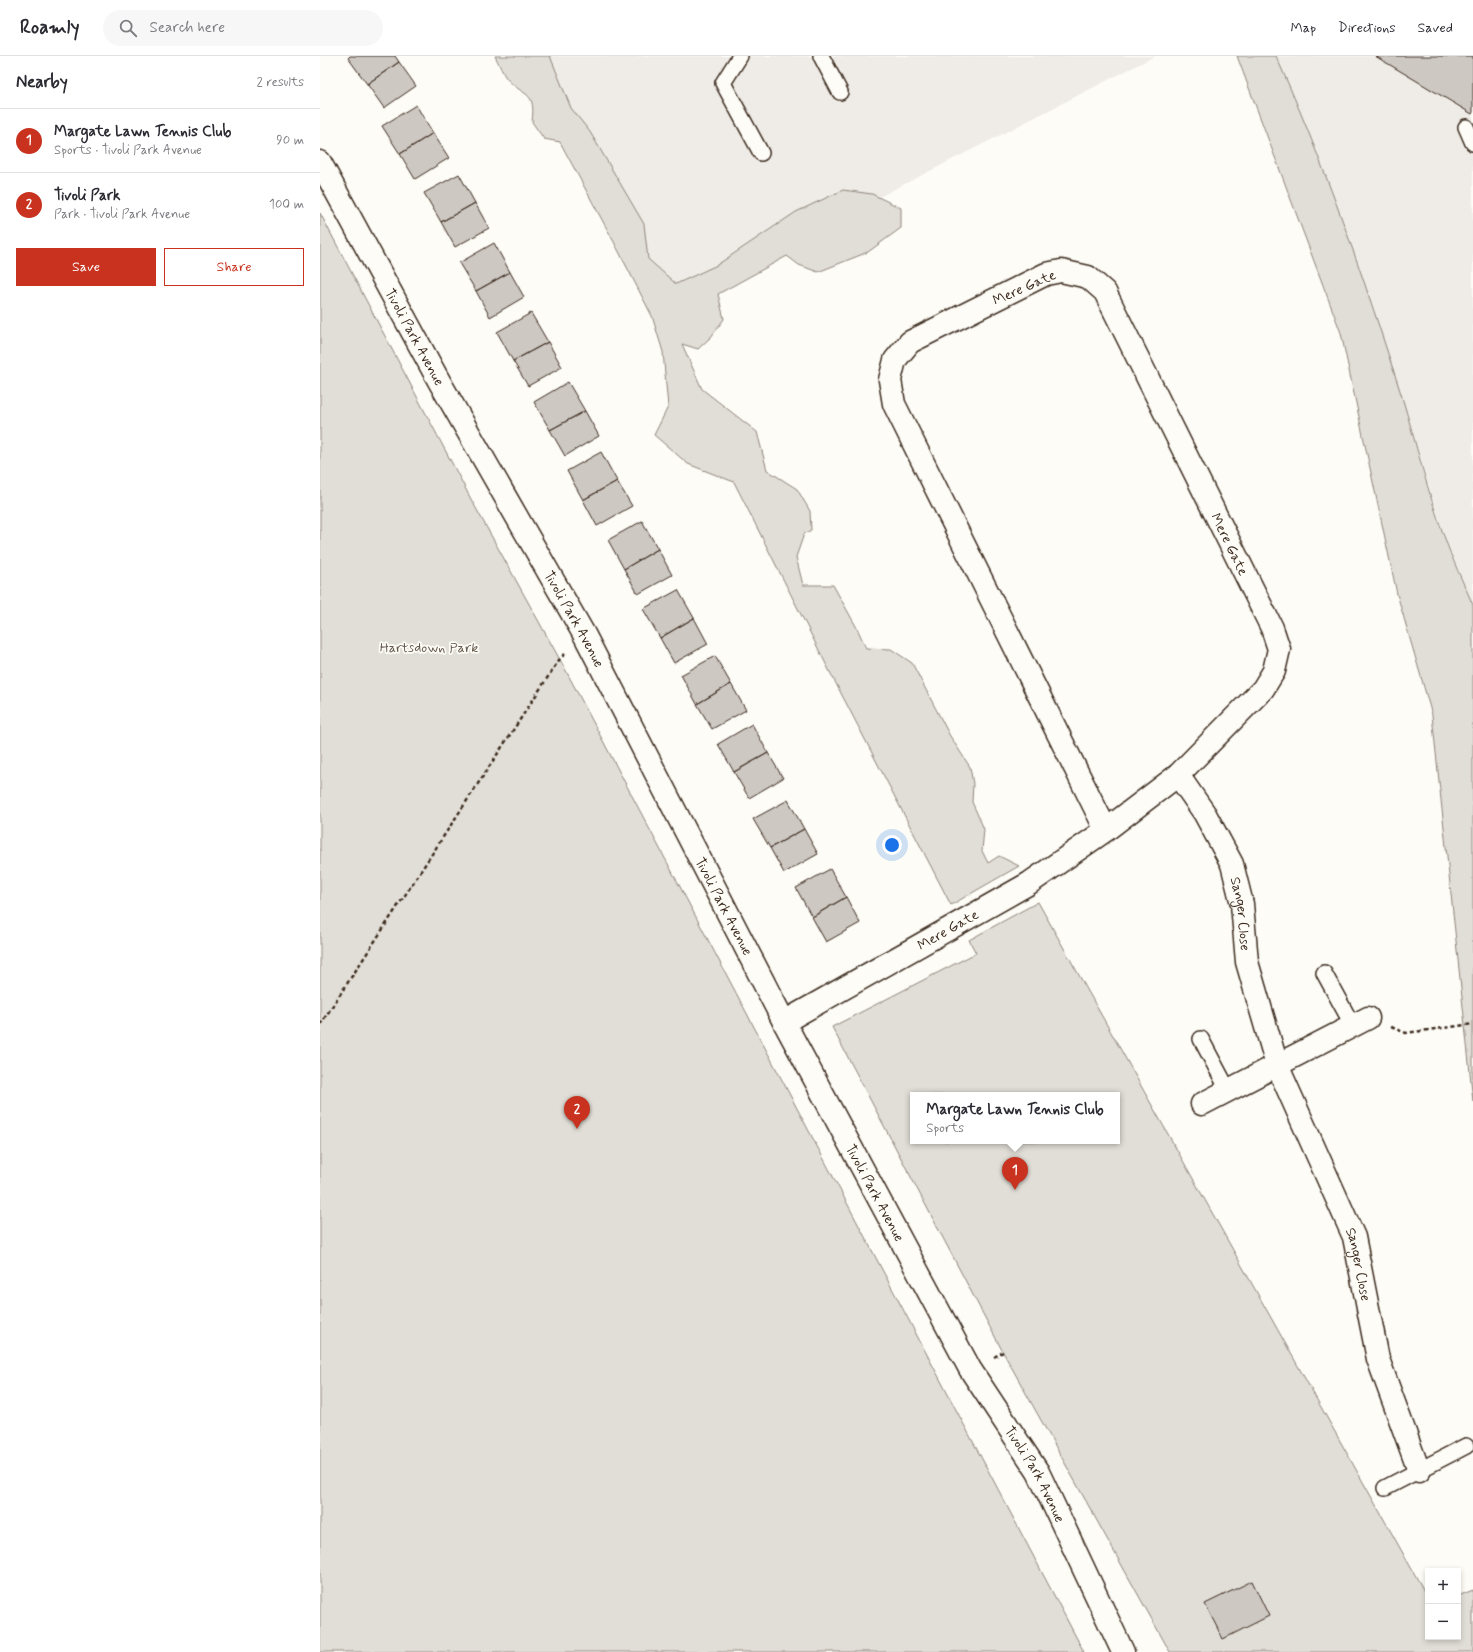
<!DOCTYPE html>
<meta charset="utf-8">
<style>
body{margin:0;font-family:Mynerve,sans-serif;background:#f7f7f7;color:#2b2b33}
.controls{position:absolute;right:12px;bottom:12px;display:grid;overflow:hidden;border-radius:0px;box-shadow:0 2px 6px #0003}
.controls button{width:36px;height:36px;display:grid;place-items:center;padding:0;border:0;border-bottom:1px solid #e1e1e2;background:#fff;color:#2b2b33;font:20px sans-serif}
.you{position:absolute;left:572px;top:789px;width:14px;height:14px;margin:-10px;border:3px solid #fff;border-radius:50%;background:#1a73e8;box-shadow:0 0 0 6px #1a73e833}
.badge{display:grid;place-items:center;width:26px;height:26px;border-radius:50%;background:#c8321e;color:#fff;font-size:13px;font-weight:700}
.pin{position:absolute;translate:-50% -33px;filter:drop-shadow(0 1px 2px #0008)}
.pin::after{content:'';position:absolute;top:21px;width:14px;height:12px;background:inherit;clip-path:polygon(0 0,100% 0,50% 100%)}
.popup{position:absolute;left:590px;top:1036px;width:210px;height:52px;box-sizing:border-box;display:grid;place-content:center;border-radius:0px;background:#fff;filter:drop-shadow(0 1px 3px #0005);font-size:13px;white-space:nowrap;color:#7c7c81}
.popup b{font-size:15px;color:#2b2b33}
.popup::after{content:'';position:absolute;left:50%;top:100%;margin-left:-8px;border:8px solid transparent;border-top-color:#fff}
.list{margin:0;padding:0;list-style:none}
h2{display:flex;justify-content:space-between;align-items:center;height:52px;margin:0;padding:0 16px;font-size:17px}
h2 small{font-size:13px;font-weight:400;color:#7c7c81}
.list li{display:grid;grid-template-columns:26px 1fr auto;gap:12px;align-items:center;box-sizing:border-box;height:64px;padding:0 16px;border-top:1px solid #e1e1e2}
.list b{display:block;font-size:15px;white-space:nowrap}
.list p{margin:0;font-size:13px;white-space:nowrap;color:#7c7c81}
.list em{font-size:13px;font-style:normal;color:#7c7c81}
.actions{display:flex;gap:8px;padding:12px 16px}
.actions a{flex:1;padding:9px 0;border:1px solid #c8321e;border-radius:0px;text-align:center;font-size:14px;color:#c8321e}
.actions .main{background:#c8321e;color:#fff}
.icon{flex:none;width:22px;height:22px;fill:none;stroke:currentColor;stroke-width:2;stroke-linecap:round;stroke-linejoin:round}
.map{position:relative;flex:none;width:1153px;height:1596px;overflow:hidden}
header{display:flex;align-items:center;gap:24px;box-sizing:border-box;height:56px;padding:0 20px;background:#fff;border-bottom:1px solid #e1e1e2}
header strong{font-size:19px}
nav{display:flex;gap:22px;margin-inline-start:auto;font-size:14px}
.search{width:280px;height:36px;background:#f7f7f7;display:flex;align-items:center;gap:10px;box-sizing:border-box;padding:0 14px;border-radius:22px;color:#7c7c81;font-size:15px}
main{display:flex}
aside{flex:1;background:#fff}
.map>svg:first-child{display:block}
.built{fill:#efece7}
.green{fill:#e1ded7;stroke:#8e847a;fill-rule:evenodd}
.building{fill:#cdc8c2;stroke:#3b2a1e}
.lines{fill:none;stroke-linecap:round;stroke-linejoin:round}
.lane-casing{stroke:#3b2a1e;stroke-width:18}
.street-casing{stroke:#3b2a1e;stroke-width:25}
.path{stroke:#3b2a1e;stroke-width:2.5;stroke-dasharray:4 3;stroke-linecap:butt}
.lane{stroke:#fdfcf7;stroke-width:15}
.street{stroke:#fdfcf7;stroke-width:22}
.labels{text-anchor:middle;stroke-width:3.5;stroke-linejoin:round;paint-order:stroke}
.street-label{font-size:14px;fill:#3b2a1e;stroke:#fdfcf7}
.park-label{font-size:14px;fill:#64574c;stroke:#fdfcf7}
</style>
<header>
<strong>Roamly</strong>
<div class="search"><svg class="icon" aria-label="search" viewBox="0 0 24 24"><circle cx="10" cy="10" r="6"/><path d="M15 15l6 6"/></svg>Search here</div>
<nav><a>Map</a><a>Directions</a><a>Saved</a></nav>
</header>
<main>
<aside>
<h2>Nearby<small>2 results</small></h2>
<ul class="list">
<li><span class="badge">1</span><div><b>Margate Lawn Tennis Club</b><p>Sports · Tivoli Park Avenue</p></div><em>90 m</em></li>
<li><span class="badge">2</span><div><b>Tivoli Park</b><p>Park · Tivoli Park Avenue</p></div><em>100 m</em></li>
</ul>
<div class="actions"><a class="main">Save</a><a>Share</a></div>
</aside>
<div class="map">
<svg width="1153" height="1596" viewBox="0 0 1153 1596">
<rect width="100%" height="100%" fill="#fdfcf7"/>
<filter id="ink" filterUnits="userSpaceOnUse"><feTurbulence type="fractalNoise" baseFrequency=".025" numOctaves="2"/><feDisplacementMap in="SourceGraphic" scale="8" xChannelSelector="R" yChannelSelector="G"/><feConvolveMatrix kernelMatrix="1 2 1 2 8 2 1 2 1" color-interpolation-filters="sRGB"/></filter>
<g filter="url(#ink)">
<path class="built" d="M 196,0 L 835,0 L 338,254 Z
M 956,0 L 1153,0 L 1153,549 L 1124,479 L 1081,340 L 1061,281 Z"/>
<path class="green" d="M 175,0 L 230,0 L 251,52 L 270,76 L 324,168 L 328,203 L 356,228 L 397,209 L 476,156 L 523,134 L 552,138 L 581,152 L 581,172 L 548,196 L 498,216 L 479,209 L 467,200 L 398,238 L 404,263 L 391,281 L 378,293 L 362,288 L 382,333 L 437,376 L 447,414 L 477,433 L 490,455 L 491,474 L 484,478 L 476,501 L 483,529 L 513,529 L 537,572 L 546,592 L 571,593 L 592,607 L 630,680 L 650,711 L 653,728 L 652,746 L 664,773 L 662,795 L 668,807 L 679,800 L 699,810 L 631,849 L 511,618 L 414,426 L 368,408 L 334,379 L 348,351 L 343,296 L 332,260 L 294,186 L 240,86 L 224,83 L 212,66 C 216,34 205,42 187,23 C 182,17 179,7 175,0 Z
M 917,0 L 956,0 C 1006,111 1045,225 1082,341 C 1096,387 1107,434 1124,480 C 1132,503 1143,526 1153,549 L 1153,1045 L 1112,659 L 1077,538 L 1021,277 Z
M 0,157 L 152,445 L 244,611 L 764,1596 L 0,1596 Z
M 718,846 L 1108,1542 L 1108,1581 L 1138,1581 L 1138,1540 L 1153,1534 L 1153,1596 L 850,1596 L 683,1296 L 512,971 L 656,897 L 649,884 ZM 593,1039 L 797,1039 L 797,1085 L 593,1085 Z"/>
<path class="building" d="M 30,0 L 75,0 L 79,6 L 47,28 L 28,2 Z
M 1055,0 L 1153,0 L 1153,56 L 1152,58 Z
M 79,6 L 96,30 L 64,52 L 47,28 Z
M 96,49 L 113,77 L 80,98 L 62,70 Z
M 113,77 L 129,102 L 95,123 L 80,98 Z
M 139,118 L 155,147 L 121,166 L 104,137 Z
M 155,147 L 169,172 L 135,191 L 121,166 Z
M 174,187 L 190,216 L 156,235 L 139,207 Z
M 190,216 L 204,241 L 170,261 L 156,235 Z
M 211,257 L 228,286 L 193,305 L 177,276 Z
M 228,286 L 242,311 L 208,330 L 193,305 Z
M 248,326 L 265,355 L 230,374 L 214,346 Z
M 265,355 L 279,380 L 245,400 L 230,374 Z
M 281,396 L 297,425 L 263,444 L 247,415 Z
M 297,425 L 312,450 L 277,470 L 263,444 Z
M 322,465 L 338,493 L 304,513 L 288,484 Z
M 338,493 L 352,519 L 318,538 L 304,513 Z
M 358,534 L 374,562 L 340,582 L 323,553 Z
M 374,562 L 388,588 L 354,607 L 340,582 Z
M 395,600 L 411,628 L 377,648 L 361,619 Z
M 411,628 L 426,654 L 392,673 L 377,648 Z
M 432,668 L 448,697 L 414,716 L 398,688 Z
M 448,697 L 463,722 L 429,742 L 414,716 Z
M 468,744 L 484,773 L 450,792 L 433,763 Z
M 484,773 L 498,798 L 464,817 L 450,792 Z
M 510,813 L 526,841 L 492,861 L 476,832 Z
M 526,841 L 540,867 L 506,886 L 492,861 Z
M 932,1525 L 949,1560 L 903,1583 L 885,1548 Z"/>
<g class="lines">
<g class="lane-casing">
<path id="lane" d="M 420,0 L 403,27 L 441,97
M 501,0 L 520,36
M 1146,71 L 1153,87
M 1004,917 L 1033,970
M 881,983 L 908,1034
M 1065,1432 L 1146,1390"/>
</g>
<g class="street-casing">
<g id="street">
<path id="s1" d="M 0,106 L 119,325 L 265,580 L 464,966 L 650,1313 L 718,1416 L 803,1596"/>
<path id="s2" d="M 858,719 L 885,758 L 912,808 L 922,848 L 927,906 L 957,1009 L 1034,1181 L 1058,1303 L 1099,1415"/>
<path id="s3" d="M 464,966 L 708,828 L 786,774 L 858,719 L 943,633 L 954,615 L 959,593 L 952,572 L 785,236 L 768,221 L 741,215 L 726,218 L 590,286 L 575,304 L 570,324 L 574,348 L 786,774"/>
<path d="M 882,1048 L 1048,962"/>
</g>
</g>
<path class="path" d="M 0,969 L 239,604 L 245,598
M 1071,971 L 1086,977 L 1153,968
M 674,1301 L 683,1296"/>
<use href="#lane" class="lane"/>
<use href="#street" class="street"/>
</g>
</g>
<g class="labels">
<g class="street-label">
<text transform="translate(704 231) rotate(-24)" y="5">Mere Gate</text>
<text dy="5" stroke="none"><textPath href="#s1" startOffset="199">Tivoli Park Avenue</textPath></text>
<text transform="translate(910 488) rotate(64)" y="5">Mere Gate</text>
<text dy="5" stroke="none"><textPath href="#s1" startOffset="523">Tivoli Park Avenue</textPath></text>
<text dy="5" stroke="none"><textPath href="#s1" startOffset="847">Tivoli Park Avenue</textPath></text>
<text dy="5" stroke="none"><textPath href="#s2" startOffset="155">Sanger Close</textPath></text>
<text dy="5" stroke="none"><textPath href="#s3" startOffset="188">Mere Gate</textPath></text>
<text dy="5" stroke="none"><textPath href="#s1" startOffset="1171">Tivoli Park Avenue</textPath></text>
<text dy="5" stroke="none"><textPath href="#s2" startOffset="527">Sanger Close</textPath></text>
<text dy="5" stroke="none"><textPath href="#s1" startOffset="1495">Tivoli Park Avenue</textPath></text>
</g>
<g class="park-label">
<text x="109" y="596">Hartsdown Park</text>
</g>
</g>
</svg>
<div class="controls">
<button>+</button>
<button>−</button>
</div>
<div class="you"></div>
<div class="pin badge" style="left:695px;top:1134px">1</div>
<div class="popup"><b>Margate Lawn Tennis Club</b>Sports</div>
<div class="pin badge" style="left:257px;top:1073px">2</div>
</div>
</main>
